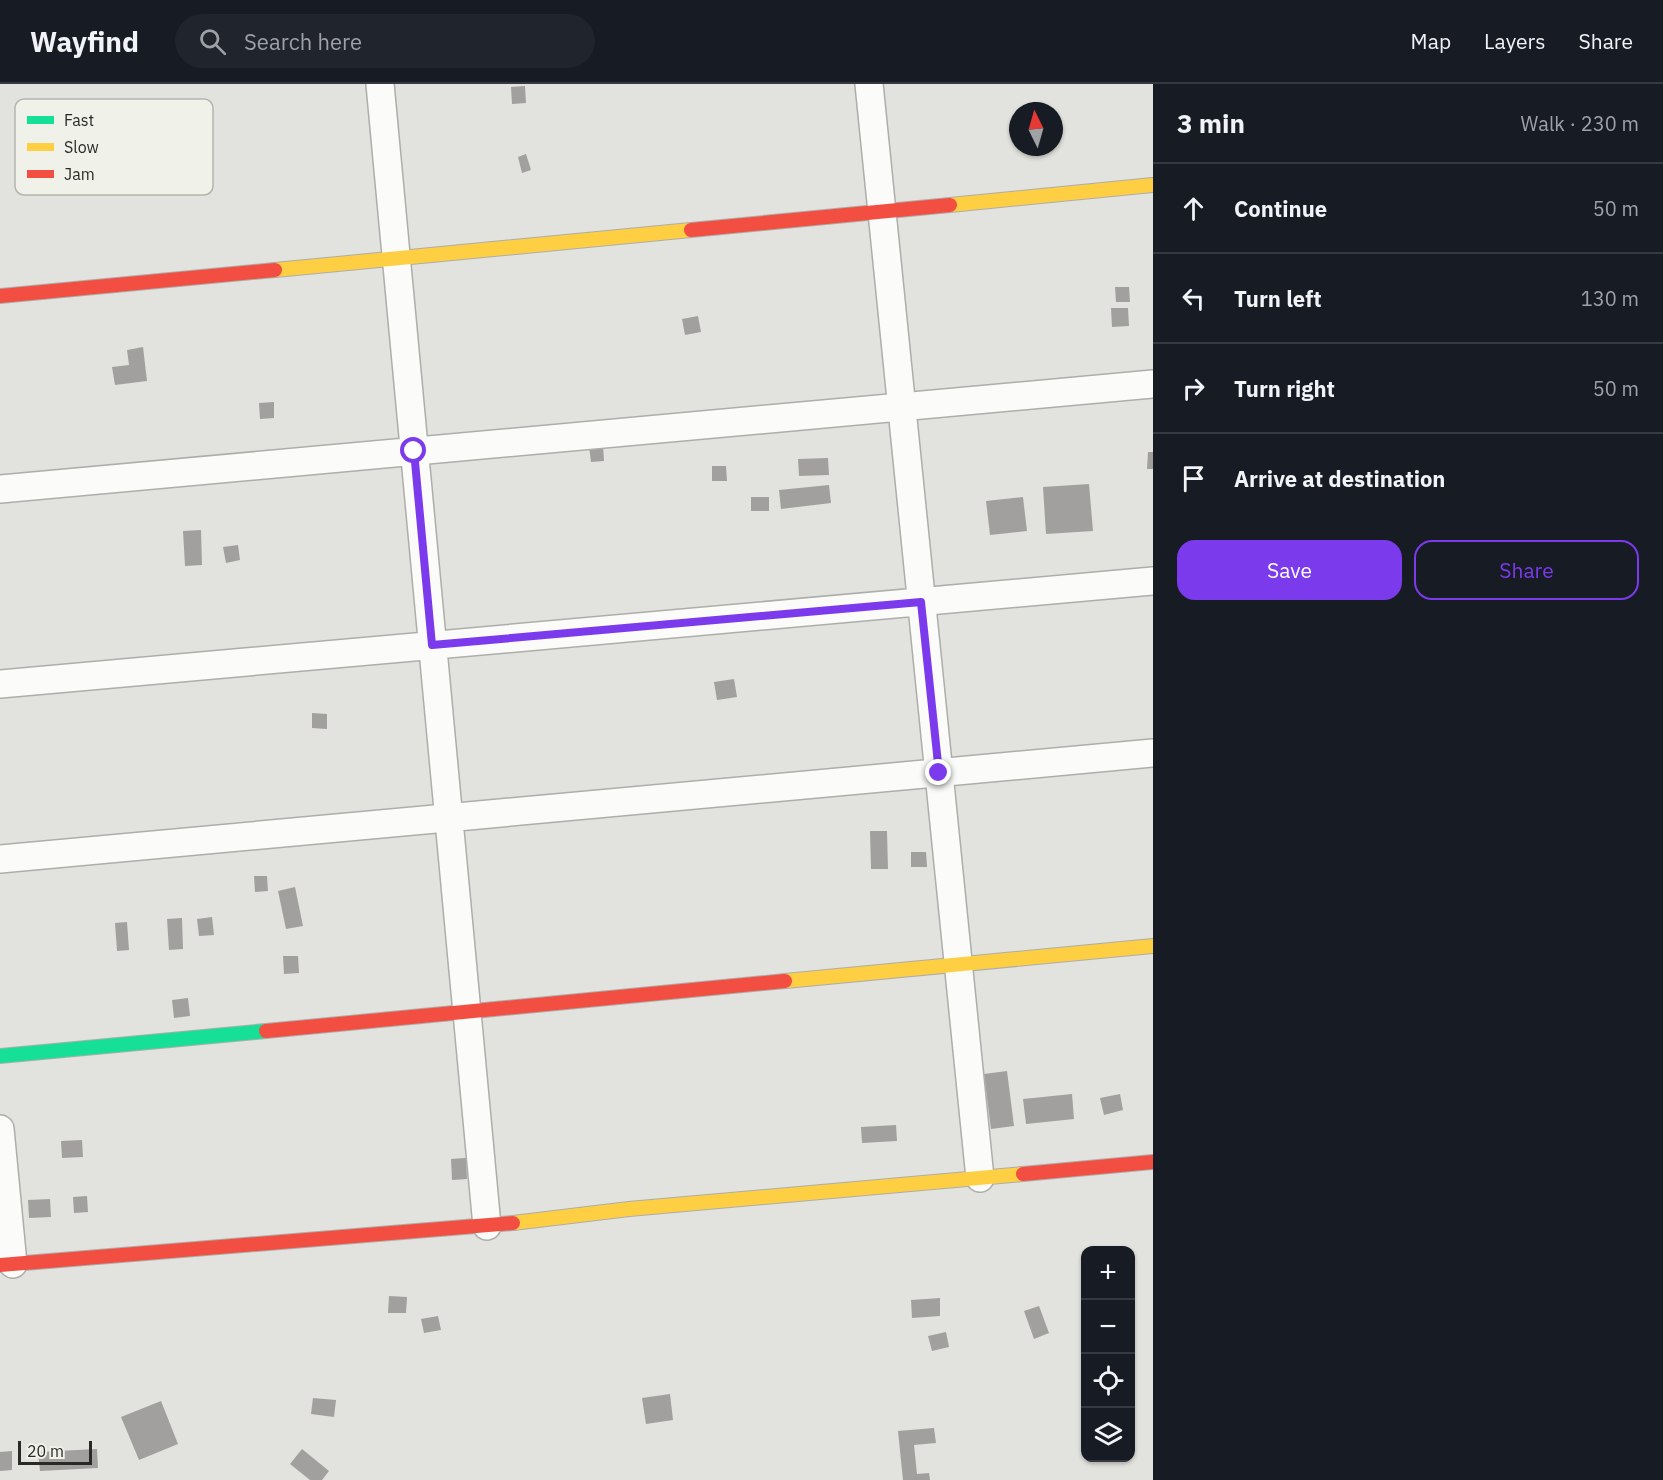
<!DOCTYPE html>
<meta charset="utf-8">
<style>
body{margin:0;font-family:"IBM Plex Sans",sans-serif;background:#20242c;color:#f1f3f6}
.controls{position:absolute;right:18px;bottom:18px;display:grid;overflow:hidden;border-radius:12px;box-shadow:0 2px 4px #0004}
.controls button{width:54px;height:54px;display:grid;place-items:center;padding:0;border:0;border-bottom:2px solid #363941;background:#171b24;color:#f1f3f6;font:30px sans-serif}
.compass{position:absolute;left:1009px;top:18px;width:54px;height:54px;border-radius:50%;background:#171b24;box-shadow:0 2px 4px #0004;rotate:355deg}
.scale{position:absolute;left:18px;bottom:15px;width:74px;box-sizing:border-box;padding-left:6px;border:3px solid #292926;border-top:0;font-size:16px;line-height:21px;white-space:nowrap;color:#292926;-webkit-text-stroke:4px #f0f1e9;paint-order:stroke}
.stop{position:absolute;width:18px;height:18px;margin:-14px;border:4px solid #7c3aed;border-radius:50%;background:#fff}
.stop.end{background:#7c3aed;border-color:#fff;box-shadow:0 2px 6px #0008}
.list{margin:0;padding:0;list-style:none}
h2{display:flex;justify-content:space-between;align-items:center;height:78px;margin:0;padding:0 24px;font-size:26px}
h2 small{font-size:20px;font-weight:400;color:#9ea1a6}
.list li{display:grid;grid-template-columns:39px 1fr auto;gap:18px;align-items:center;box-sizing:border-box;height:90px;padding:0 24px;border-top:2px solid #363941}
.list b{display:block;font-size:22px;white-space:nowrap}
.list em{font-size:20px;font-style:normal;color:#9ea1a6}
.actions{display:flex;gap:12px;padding:18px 24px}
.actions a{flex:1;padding:14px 0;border:2px solid #7c3aed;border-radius:18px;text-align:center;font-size:21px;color:#7c3aed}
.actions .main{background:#7c3aed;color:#fff}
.icon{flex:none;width:33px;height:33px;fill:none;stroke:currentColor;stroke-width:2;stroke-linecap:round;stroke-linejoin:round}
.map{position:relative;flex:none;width:1153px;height:1396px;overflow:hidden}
header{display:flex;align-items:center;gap:36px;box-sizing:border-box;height:84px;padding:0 30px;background:#171b24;border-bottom:2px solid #363941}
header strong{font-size:28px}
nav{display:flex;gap:33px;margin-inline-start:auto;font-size:21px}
.search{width:420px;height:54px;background:#20242c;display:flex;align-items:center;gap:15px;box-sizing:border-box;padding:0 21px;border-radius:33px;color:#9ea1a6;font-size:22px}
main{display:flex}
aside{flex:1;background:#171b24}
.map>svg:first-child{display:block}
.building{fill:#a2a09f}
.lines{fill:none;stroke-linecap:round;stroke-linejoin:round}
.street-casing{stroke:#adadaa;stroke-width:30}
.fast-casing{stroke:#adadaa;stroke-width:16}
.slow-casing{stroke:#adadaa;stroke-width:16}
.jam-casing{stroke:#adadaa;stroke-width:16}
.street{stroke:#fbfbfa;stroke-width:27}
.fast{stroke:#16e098;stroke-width:14}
.slow{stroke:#ffcf43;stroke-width:14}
.jam{stroke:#f24e42;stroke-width:14}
.route{stroke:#7c3aed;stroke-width:8}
.key{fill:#f0f1e9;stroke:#b4b5ae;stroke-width:1.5}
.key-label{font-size:16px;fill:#292926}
</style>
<header>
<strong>Wayfind</strong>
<div class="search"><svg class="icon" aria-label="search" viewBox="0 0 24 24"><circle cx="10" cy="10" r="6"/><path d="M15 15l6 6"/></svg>Search here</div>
<nav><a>Map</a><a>Layers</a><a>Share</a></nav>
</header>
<main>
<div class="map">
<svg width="1153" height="1396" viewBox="0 0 1153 1396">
<rect width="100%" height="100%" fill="#e2e2de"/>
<path class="building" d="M 525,2 L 526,19 L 512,20 L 511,3 Z
M 526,70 L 531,86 L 522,89 L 518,73 Z
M 1115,203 L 1129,203 L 1130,218 L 1116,218 Z
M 1111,224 L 1128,224 L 1129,242 L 1112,243 Z
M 698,232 L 701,248 L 685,251 L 682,235 Z
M 143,263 L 147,297 L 115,301 L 112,283 L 129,281 L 127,266 Z
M 274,318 L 274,334 L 260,335 L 259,319 Z
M 603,361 L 604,377 L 591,378 L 589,362 Z
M 1148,368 L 1153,368 L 1153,385 L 1147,385 Z
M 828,374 L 829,391 L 799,392 L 798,375 Z
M 712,382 L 726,382 L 727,397 L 712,397 Z
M 1089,400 L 1093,447 L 1046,450 L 1043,403 Z
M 829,401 L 831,419 L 781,425 L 779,406 Z
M 751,413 L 769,413 L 769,427 L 751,427 Z
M 1023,413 L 1027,447 L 990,451 L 986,417 Z
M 201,446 L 202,481 L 185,482 L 183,447 Z
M 238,461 L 240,476 L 226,479 L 223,463 Z
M 734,595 L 737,613 L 717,616 L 714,598 Z
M 312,629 L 327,630 L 327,645 L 312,644 Z
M 870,747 L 887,747 L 888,785 L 871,785 Z
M 911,768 L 926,768 L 927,783 L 911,783 Z
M 254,792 L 267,792 L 268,807 L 255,808 Z
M 295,803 L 303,842 L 286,845 L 278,807 Z
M 212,833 L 214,851 L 199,852 L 197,835 Z
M 182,834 L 183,865 L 169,866 L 167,835 Z
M 127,838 L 129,866 L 117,867 L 115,839 Z
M 283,872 L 298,872 L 299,889 L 284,890 Z
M 188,914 L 190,932 L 174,934 L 172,916 Z
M 1007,987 L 1014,1042 L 991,1045 L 984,990 Z
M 1072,1010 L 1074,1035 L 1026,1040 L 1023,1015 Z
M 1120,1010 L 1123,1026 L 1104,1031 L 1100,1014 Z
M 896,1041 L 897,1057 L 862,1059 L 861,1043 Z
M 82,1056 L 83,1073 L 62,1074 L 61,1057 Z
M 466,1074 L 467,1095 L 452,1096 L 451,1075 Z
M 87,1112 L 88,1128 L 74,1129 L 73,1113 Z
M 50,1115 L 51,1133 L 29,1134 L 28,1116 Z
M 389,1212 L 407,1213 L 406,1229 L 388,1229 Z
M 940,1214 L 940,1232 L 912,1234 L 911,1216 Z
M 1039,1222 L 1049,1249 L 1034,1255 L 1024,1227 Z
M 438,1232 L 441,1246 L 424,1249 L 421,1235 Z
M 946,1248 L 949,1263 L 932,1267 L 928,1252 Z
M 670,1310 L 673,1336 L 646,1340 L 642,1314 Z
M 313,1314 L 336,1316 L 334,1333 L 311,1330 Z
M 161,1317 L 178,1360 L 139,1376 L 121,1333 Z
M 934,1344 L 936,1359 L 914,1361 L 917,1390 L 929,1389 L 930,1396 L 903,1396 L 898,1347 Z
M 97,1365 L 98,1384 L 40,1387 L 38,1368 Z
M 302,1365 L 329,1387 L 322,1396 L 310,1396 L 290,1380 Z
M 12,1367 L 12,1386 L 0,1387 L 0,1368 Z"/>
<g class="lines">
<g class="street-casing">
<path id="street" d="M 380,0 L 487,1142
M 869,0 L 980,1094
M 0,405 L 1153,300
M 0,600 L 1153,497
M 0,775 L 1153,669
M 0,1045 L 13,1180"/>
</g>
<g class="fast-casing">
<path id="fast" d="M 0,972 L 266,947"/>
</g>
<g class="slow-casing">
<path id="slow" d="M 950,121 L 1153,101
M 275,186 L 691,146
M 785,897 L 1153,862
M 513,1139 L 629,1125 L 1023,1090"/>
</g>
<g class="jam-casing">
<path id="jam" d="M 691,146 L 950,121
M 0,212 L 275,186
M 266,947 L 785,897
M 1023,1090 L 1153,1078
M 0,1181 L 513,1139"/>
</g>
<use href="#street" class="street"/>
<use href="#fast" class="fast"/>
<use href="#slow" class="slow"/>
<use href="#jam" class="jam"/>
</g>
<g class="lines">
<path class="route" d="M 414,367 L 432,561 L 921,518 L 939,689"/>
</g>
<rect x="15" y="15" width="198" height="96" rx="9" class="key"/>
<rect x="27" y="32" width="27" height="8" fill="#16e098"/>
<rect x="27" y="59" width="27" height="8" fill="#ffcf43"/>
<rect x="27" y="86" width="27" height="8" fill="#f24e42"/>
<g class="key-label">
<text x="64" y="42">Fast</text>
<text x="64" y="69">Slow</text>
<text x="64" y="96">Jam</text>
</g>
</svg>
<div class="controls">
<button>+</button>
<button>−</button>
<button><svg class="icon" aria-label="locate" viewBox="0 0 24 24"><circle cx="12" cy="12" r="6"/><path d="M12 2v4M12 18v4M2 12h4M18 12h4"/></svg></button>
<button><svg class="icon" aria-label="layers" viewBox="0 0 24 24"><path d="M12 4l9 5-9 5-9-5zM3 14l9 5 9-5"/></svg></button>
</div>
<svg class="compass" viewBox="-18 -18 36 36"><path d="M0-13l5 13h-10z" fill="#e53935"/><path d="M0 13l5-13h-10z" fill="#9ea1a6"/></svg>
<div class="scale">20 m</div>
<div class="stop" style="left:414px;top:367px"></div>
<div class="stop end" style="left:939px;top:689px"></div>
</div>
<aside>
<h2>3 min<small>Walk · 230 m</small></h2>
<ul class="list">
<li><svg class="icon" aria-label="ahead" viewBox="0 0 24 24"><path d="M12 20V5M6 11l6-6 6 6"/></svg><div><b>Continue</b></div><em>50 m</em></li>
<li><svg class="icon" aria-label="left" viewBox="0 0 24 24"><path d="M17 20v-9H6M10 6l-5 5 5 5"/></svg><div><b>Turn left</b></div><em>130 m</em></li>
<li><svg class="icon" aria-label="right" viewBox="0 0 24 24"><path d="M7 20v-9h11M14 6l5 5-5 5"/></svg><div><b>Turn right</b></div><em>50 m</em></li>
<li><svg class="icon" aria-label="arrive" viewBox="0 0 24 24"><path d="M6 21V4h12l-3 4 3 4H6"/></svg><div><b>Arrive at destination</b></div></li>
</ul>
<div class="actions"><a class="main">Save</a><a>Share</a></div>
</aside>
</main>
